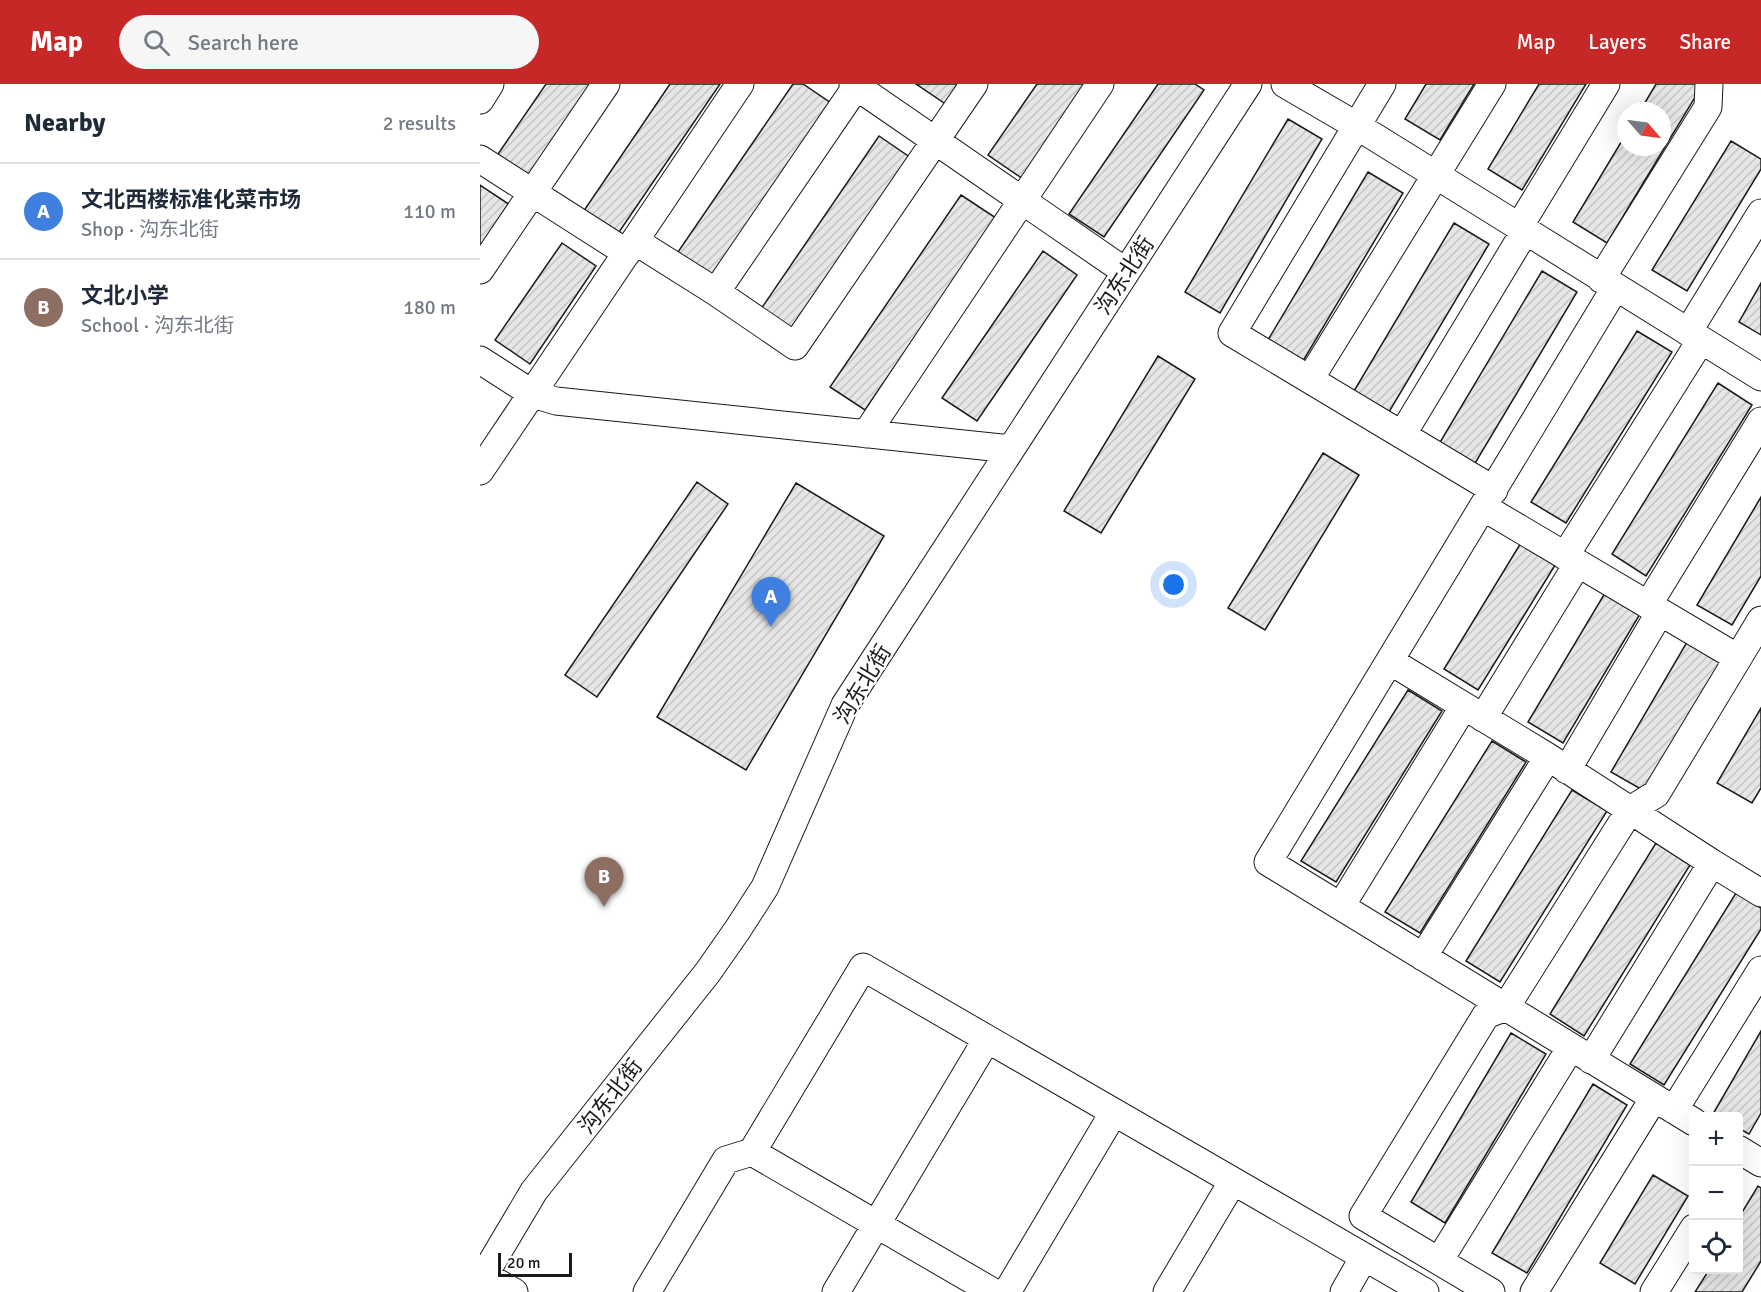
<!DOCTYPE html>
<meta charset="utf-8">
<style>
body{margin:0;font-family:Signika,"Noto Sans SC",sans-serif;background:#f6f6f7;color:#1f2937}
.controls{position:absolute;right:18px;bottom:18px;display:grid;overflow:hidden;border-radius:6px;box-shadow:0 6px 24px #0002}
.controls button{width:54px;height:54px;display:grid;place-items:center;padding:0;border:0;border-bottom:2px solid #e0e1e3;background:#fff;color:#1f2937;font:30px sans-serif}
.compass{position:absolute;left:1137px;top:18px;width:54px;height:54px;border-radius:50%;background:#fff;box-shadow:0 6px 24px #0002;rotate:118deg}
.scale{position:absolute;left:18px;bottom:15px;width:74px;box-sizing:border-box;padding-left:6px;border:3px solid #1a1a1a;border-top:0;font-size:16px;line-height:21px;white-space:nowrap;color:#1a1a1a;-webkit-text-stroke:4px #fff;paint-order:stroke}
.you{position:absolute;left:694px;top:501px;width:21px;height:21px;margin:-15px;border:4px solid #fff;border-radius:50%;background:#1a73e8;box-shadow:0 0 0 9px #1a73e833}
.badge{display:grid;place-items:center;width:39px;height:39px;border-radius:50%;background:#c62828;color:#fff;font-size:20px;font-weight:700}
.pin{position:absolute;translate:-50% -50px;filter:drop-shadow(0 2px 3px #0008)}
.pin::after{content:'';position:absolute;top:32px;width:21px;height:18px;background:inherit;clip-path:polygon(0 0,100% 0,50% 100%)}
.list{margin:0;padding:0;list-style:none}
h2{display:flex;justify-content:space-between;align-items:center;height:78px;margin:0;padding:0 24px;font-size:26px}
h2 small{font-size:20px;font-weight:400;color:#747a83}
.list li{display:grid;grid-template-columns:39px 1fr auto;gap:18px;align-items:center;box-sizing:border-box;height:96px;padding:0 24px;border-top:2px solid #e0e1e3}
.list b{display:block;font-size:22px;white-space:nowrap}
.list p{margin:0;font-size:20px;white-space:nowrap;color:#747a83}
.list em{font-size:20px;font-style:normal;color:#747a83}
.icon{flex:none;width:33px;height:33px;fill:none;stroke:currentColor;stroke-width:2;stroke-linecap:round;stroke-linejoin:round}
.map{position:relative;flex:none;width:1281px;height:1208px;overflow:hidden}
header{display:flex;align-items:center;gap:36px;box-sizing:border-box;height:84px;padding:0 30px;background:#c62828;color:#fff}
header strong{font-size:28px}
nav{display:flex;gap:33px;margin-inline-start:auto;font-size:21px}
.search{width:420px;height:54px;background:#f6f6f7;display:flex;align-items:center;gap:15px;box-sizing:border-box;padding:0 21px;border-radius:33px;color:#747a83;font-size:22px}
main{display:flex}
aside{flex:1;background:#fff}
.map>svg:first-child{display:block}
.building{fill:url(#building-hatch);stroke:#1a1a1a;stroke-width:1.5}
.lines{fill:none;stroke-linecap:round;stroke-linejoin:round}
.minor-casing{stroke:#1a1a1a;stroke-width:29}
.minor{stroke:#fff;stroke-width:27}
.labels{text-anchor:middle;stroke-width:4.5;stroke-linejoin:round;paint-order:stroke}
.street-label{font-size:22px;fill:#1a1a1a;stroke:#fff}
</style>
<header>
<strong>Map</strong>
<div class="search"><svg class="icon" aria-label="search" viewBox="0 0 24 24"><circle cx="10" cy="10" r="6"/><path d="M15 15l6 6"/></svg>Search here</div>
<nav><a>Map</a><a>Layers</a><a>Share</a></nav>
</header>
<main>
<aside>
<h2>Nearby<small>2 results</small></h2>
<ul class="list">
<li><span class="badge" style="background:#3f7fe0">A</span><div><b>文北西楼标准化菜市场</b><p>Shop · 沟东北街</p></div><em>110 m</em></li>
<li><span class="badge" style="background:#8d6e63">B</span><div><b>文北小学</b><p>School · 沟东北街</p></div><em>180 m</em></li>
</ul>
</aside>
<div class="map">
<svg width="1281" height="1208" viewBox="0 0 1281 1208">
<defs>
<pattern id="building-hatch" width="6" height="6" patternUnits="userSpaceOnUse" patternTransform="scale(1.5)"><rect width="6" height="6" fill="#e6e6e6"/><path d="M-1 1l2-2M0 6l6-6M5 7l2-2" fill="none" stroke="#c5c5c5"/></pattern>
</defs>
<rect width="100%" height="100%" fill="#fff"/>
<path class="building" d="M 66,0 L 117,0 L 51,97 L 16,73 Z
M 190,0 L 240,0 L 135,154 L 101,131 Z
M 313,0 L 323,0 L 351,19 L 220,210 L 185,187 Z
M 436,0 L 485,0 L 470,23 Z
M 557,0 L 608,0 L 543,95 L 508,71 Z
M 678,0 L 715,0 L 724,6 L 624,153 L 589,130 Z
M 946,0 L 994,0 L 960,56 L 925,35 Z
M 1059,0 L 1106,0 L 1042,106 L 1008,85 Z
M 1176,0 L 1223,0 L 1127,159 L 1093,138 L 1146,50 L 1146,63 L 1182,63 L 1182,27 L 1160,27 Z
M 808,35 L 842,55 L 740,229 L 705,208 Z
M 399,52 L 434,76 L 303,268 L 268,244 Z
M 1251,57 L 1281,75 L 1281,85 L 1207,207 L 1172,186 Z
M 888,88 L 923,109 L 820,282 L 785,261 Z
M 0,101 L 33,123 L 0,171 Z
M 481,111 L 516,134 L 385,326 L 350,303 Z
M 974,139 L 1009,160 L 906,333 L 871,312 Z
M 82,159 L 116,182 L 50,280 L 15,256 Z
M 563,167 L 597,191 L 497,337 L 462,314 Z
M 1062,187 L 1097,208 L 994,381 L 959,360 Z
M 1281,199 L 1281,251 L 1259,238 Z
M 1157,247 L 1192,268 L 1086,439 L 1051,418 Z
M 678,272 L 715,295 L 621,449 L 584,427 Z
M 1238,299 L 1272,321 L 1166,492 L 1132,470 Z
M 843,369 L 879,391 L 785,546 L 748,524 Z
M 217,398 L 248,420 L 117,613 L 85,591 Z
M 316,399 L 404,452 L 266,686 L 177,633 Z
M 1281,413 L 1281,492 L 1252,541 L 1217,521 Z
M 1042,457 L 1077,478 L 998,606 L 964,585 Z
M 1125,509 L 1160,530 L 1083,659 L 1048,638 Z
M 1207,558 L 1242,579 L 1166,708 L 1131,688 Z
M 928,606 L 962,627 L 856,798 L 821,777 Z
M 1281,624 L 1281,704 L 1272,719 L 1237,699 Z
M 1012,657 L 1046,678 L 940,849 L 905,828 Z
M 1092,706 L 1127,727 L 1020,898 L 986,877 Z
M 1176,759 L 1210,781 L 1104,952 L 1070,930 Z
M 1256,809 L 1281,824 L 1281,845 L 1184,1001 L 1150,980 Z
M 1281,947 L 1281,1029 L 1269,1050 L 1258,1044 L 1258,1032 L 1237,1032 L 1233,1030 Z
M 1031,949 L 1066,970 L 965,1139 L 931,1118 Z
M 1113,1000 L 1147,1021 L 1047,1189 L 1012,1169 Z
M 1173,1091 L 1208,1112 L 1155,1200 L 1120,1179 Z
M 1278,1102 L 1281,1104 L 1281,1177 L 1262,1208 L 1215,1208 L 1229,1186 L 1258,1186 L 1258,1135 Z"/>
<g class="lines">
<g class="minor-casing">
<path id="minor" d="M 373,0 L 646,188
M 805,0 L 877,42 L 1281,293
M 902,0 L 752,249 L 1014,406
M 0,16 L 10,0
M 0,75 L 147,169
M 1039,143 L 1126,0
M 155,157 L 236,208 L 315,262 L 494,0
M 0,186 L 126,0
M 1121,195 L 1228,23 L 1229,0
M 1135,204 L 788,778 L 1214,1038
M 236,208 L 378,0
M 1208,248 L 1281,129
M 0,276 L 53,310 L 76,317 L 531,365
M 830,295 L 1012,0
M 386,350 L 620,0
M 922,351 L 1045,147
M 0,387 L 260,0
M 1003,423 L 1258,574
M 1085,472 L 1221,256
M 1168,521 L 1281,337
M 910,577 L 1068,673 L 1232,779 L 1281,809
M 1003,634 L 1098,479
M 1087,686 L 1180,528
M 861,822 L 984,622
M 943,873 L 1068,673
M 1111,976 L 1232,779
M 1194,1026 L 1281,886
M 1258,1065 L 1281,1079
M 272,1068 L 513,1208
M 959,1177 L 1091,963
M 4,1191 L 34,1208
M 0,1198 L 54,1107 L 228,888 L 258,845 L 285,803 L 365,621 L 768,0
M 167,1208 L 246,1076 L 272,1068 L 383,883 L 945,1208
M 356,1208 L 507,955
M 527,1208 L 634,1028
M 687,1208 L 753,1097
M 864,1208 L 884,1173
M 1011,1208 L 883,1132 L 1006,931 L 1026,923 L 1150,726 L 1176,710 L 1281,536
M 1054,1208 L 1174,1014
M 1174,1208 L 1214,1144"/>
</g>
<use href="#minor" class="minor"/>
</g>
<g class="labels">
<g class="street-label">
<text transform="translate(644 191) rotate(-57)" y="8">沟东北街</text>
<text transform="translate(382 600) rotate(-59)" y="8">沟东北街</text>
<text transform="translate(130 1012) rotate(-52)" y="8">沟东北街</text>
</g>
</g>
</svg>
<div class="controls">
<button>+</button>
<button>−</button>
<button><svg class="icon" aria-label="locate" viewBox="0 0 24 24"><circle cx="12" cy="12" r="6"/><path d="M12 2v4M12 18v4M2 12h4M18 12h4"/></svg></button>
</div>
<svg class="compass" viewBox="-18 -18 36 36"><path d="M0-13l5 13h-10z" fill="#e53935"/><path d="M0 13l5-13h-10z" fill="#747a83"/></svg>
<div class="scale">20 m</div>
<div class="you"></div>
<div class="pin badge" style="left:291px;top:543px;background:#3f7fe0">A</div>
<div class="pin badge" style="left:124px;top:823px;background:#8d6e63">B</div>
</div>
</main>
